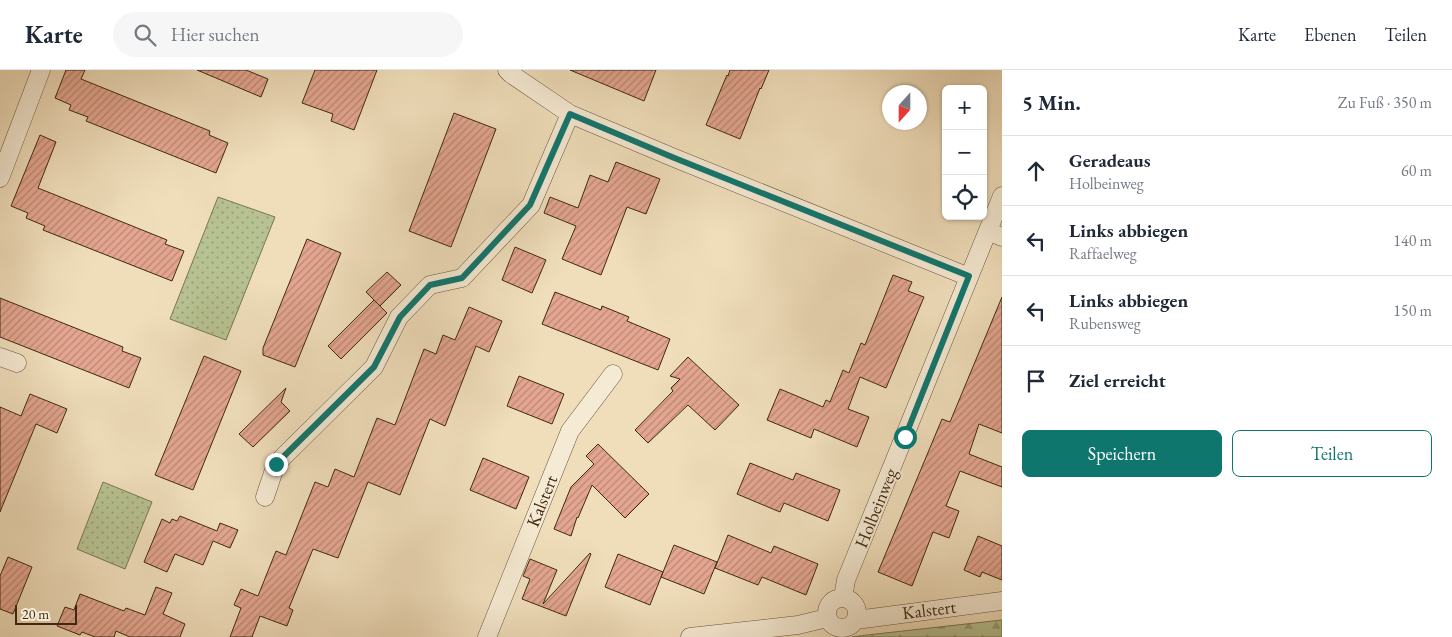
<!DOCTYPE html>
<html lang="de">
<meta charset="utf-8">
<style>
body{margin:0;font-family:"EB Garamond",serif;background:#f6f6f7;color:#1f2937}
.controls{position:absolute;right:15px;top:15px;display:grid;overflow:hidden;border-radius:8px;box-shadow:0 1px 4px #0004}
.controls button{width:45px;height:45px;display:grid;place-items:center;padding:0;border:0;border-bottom:1px solid #e0e1e3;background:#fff;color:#1f2937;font:25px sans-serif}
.compass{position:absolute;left:882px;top:15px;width:45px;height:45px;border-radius:50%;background:#fff;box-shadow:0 1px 4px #0004;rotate:201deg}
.scale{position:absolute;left:15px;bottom:12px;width:62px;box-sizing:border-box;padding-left:5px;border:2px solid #3f2913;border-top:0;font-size:14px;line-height:18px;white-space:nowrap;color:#3f2913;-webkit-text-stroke:4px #f5ead3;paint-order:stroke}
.stop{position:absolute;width:15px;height:15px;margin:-11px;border:4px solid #0f766e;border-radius:50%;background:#fff}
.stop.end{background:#0f766e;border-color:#fff;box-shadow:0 1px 5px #0008}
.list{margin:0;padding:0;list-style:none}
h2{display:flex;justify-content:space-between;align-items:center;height:65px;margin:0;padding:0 20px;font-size:21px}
h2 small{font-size:16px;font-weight:400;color:#747a83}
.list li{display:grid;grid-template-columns:32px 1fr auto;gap:15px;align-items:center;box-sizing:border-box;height:70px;padding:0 20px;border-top:1px solid #e0e1e3}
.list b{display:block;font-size:19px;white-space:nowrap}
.list p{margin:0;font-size:16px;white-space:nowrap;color:#747a83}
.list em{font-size:16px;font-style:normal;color:#747a83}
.actions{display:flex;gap:10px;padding:15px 20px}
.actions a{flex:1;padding:11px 0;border:1px solid #0f766e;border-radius:8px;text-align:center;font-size:18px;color:#0f766e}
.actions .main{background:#0f766e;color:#fff}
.icon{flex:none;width:28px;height:28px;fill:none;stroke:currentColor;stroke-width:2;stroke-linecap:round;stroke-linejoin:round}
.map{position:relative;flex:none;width:1002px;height:567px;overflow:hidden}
header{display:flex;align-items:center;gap:30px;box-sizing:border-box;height:70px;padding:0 25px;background:#fff;border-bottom:1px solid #e0e1e3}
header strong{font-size:24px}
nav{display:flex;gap:28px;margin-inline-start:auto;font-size:18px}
.search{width:350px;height:45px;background:#f6f6f7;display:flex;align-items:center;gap:12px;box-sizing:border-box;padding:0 18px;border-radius:28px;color:#747a83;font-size:19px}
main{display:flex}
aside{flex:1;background:#fff}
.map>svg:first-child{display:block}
.forest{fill:url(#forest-firs);stroke:#7b7652}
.park{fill:url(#park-dots);stroke:#7b7652}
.building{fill:url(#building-hatch);stroke:#3f2913}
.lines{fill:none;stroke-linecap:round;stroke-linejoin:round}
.minor-casing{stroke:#6b563d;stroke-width:19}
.minor{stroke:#f5ead3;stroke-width:18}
.route{stroke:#0f766e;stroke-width:6}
.labels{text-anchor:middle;stroke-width:4;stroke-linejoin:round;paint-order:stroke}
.street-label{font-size:18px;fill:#3f2913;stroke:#f5ead3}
</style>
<header>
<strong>Karte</strong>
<div class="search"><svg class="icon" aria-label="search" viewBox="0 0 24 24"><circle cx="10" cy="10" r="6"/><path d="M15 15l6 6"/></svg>Hier suchen</div>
<nav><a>Karte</a><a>Ebenen</a><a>Teilen</a></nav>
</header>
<main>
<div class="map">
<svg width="1002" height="567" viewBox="0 0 1002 567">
<defs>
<pattern id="forest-firs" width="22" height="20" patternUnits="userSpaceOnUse" patternTransform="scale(1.25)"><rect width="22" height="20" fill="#b7c292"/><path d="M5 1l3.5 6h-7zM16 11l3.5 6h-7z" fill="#969e76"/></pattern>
<pattern id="park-dots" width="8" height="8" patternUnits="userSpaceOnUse" patternTransform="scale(1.25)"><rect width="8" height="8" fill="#b7c292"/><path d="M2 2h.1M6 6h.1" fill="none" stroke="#969e76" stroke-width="1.8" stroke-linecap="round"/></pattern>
<pattern id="building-hatch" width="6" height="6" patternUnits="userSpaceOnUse" patternTransform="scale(1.25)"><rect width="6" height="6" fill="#e4a690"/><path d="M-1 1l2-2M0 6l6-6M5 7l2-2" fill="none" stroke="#ba8774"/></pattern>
</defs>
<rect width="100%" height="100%" fill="#f0debb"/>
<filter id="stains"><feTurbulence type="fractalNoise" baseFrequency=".004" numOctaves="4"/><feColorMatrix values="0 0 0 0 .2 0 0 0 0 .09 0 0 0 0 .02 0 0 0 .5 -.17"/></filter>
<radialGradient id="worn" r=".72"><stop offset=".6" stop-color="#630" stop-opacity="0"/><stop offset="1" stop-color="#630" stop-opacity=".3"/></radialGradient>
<path class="forest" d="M 1002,550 L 1002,567 L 852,567 L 867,565 Z"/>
<path class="park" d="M 218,127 L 275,147 L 226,270 L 170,249 Z
M 103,412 L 152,432 L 125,499 L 77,479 Z"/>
<path class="building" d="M 66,0 L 85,0 L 81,9 L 210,61 L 209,65 L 228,73 L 216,103 L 86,51 L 88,47 L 69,40 L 71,35 L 55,28 Z
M 197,0 L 246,0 L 268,9 L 261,27 Z
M 315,0 L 377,0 L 354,60 L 331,51 L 333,44 L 302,33 Z
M 570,0 L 656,0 L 644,31 Z
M 730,0 L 769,0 L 761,19 L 760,18 L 740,69 L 706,55 L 727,5 L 728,6 Z
M 454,43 L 496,59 L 451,177 L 409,161 Z
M 40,65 L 56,72 L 38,118 L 167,170 L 165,174 L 184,181 L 172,211 L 43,160 L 45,156 L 26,148 L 28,143 L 11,136 Z
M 616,92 L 660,109 L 646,144 L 627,137 L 601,205 L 562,189 L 576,156 L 544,143 L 550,127 L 578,138 L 590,105 L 608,112 Z
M 307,169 L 341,183 L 295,297 L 263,285 L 263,278 Z
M 515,177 L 546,190 L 532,223 L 502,210 Z
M 387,202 L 401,215 L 380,236 L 366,222 Z
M 893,205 L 912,212 L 908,221 L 924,227 L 886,318 L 860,307 L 848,339 L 869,347 L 857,377 L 814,359 L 811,368 L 767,350 L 780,319 L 823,337 L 826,330 L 830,332 L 843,300 L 849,303 L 861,273 L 865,275 Z
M 555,222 L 601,240 L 602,236 L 629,247 L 627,251 L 670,269 L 658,300 L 542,254 Z
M 1002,227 L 1002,363 L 979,354 L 969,384 L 1002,397 L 1002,417 L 960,401 L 946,436 L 959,441 L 949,468 L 933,462 L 912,516 L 878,502 L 942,349 L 950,352 Z
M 0,228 L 123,277 L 122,281 L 141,288 L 129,318 L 0,267 Z
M 374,230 L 387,243 L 341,289 L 328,276 Z
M 469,237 L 502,251 L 489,282 L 476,276 L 445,356 L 430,349 L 400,425 L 368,412 L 338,488 L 313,479 L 289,538 L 293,540 L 287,556 L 260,546 L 252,567 L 230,567 L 241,538 L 234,535 L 241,519 L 258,526 L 276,481 L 286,485 L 315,412 L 328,417 L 335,399 L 354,407 L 377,348 L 395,355 L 424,279 L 436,284 L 443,265 L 455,270 Z
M 204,286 L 241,301 L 193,420 L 155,405 Z
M 688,287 L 739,335 L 715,360 L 688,335 L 648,373 L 635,360 L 673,321 L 671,318 L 680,309 L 670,306 Z
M 519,306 L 564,324 L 552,354 L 507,336 Z
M 286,318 L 281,332 L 290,341 L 253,377 L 239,364 Z
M 30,324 L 67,339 L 57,363 L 36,354 L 0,442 L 0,337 L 21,346 Z
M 598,374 L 649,424 L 625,448 L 592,415 L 578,448 L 577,447 L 571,466 L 554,459 L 571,417 L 594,394 L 586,386 Z
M 483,388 L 529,407 L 516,439 L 470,420 Z
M 750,393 L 793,410 L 796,403 L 840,420 L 828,451 L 784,433 L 780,442 L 737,424 Z
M 180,446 L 217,461 L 220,453 L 238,460 L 230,478 L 213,471 L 203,495 L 175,484 L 167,502 L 144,492 L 162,449 L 170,453 L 172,449 L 177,451 Z
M 728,465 L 771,483 L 774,476 L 818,494 L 806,525 L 762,507 L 758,515 L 715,498 Z
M 978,466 L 1002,476 L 1002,510 L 982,502 L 980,507 L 964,500 Z
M 674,475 L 717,492 L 704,524 L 661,507 Z
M 590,483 L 591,484 L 566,546 L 522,529 L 530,509 L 523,506 L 530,489 L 557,500 L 543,534 Z
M 618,484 L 663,502 L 650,535 L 605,517 Z
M 8,487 L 32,497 L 13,544 L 0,539 L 0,506 Z
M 156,517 L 172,523 L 163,544 L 185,554 L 180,567 L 130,567 L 116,561 L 114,567 L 95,567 L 82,562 L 80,565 L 57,556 L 65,537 L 74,540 L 80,524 L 124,541 L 126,538 L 145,545 Z"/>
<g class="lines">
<g class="minor-casing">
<path id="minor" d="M 507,0 L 511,4 L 570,44 L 672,87 L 969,207
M 0,108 L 41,0
M 988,161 L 1002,167
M 0,287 L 17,293
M 265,427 L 276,394 L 374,297 L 399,247 L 430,215 L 462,208 L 531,135 L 570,44
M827 543a15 15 0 1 1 30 0a15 15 0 1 1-30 0Z
M 843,528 L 846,510 L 1002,126
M 856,550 L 1002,531
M 487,567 L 570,361 L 613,304
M 690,567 L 798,555 L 827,548"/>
</g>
<use href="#minor" class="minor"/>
</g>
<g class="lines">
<path class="route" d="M 276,394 L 374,297 L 400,247 L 430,215 L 462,208 L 530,135 L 570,44 L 672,87 L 969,206 L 905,367"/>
</g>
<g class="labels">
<g class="street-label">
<text transform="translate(542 431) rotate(-68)" y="6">Kalstert</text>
<text transform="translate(876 438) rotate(-68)" y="6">Holbeinweg</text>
<text transform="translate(929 540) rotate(-7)" y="6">Kalstert</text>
</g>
</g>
<rect width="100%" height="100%" filter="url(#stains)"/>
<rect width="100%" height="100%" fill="url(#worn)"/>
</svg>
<div class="controls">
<button>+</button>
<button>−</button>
<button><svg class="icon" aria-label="locate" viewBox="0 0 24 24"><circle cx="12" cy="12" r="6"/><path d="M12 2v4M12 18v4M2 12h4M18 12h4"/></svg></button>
</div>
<svg class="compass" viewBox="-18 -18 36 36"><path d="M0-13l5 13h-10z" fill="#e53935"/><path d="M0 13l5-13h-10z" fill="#747a83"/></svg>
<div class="scale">20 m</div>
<div class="stop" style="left:905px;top:367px"></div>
<div class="stop end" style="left:276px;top:394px"></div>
</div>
<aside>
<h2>5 Min.<small>Zu Fuß · 350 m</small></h2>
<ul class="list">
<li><svg class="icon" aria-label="ahead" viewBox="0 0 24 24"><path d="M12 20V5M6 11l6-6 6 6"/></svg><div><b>Geradeaus</b><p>Holbeinweg</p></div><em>60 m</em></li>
<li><svg class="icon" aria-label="left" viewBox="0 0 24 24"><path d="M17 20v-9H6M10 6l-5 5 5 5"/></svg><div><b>Links abbiegen</b><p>Raffaelweg</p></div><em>140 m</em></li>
<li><svg class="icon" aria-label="left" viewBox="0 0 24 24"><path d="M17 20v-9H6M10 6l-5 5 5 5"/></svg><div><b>Links abbiegen</b><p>Rubensweg</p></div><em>150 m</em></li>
<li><svg class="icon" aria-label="arrive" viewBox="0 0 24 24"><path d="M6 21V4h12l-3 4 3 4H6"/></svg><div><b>Ziel erreicht</b></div></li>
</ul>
<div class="actions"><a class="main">Speichern</a><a>Teilen</a></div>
</aside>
</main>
